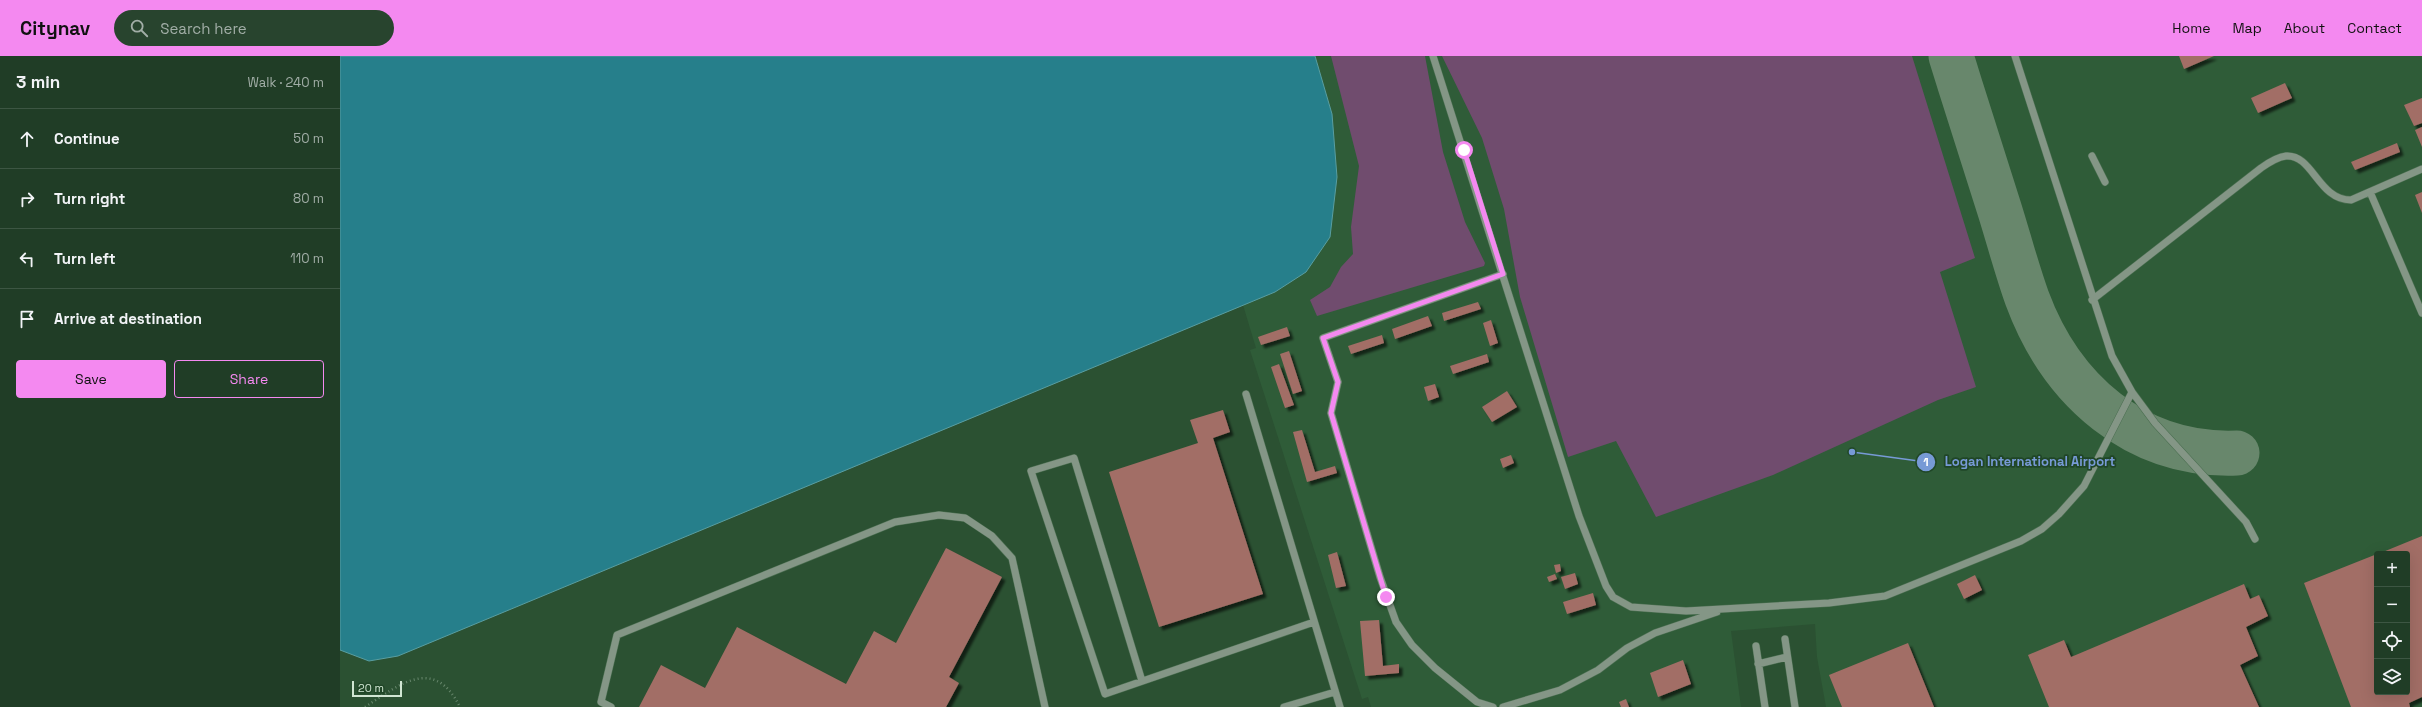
<!DOCTYPE html>
<meta charset="utf-8">
<style>
body{margin:0;font-family:"Space Grotesk",sans-serif;background:#28442e;color:#f1f3f6}
.controls{position:absolute;right:12px;bottom:12px;display:grid;overflow:hidden;border-radius:4px;box-shadow:0 4px 16px #0002}
.controls button{width:36px;height:36px;display:grid;place-items:center;padding:0;border:0;border-bottom:1px solid #3d5643;background:#203d26;color:#f1f3f6;font:20px sans-serif}
.scale{position:absolute;left:12px;bottom:10px;width:50px;box-sizing:border-box;padding-left:4px;border:2px solid #d1e6d3;border-top:0;font-size:11px;line-height:14px;white-space:nowrap;color:#d1e6d3;-webkit-text-stroke:3px #204627;paint-order:stroke}
.stop{position:absolute;width:12px;height:12px;margin:-9px;border:3px solid #f489f0;border-radius:50%;background:#fff}
.stop.end{background:#f489f0;border-color:#fff;box-shadow:0 1px 4px #0008}
.list{margin:0;padding:0;list-style:none}
h2{display:flex;justify-content:space-between;align-items:center;height:52px;margin:0;padding:0 16px;font-size:17px}
h2 small{font-size:13px;font-weight:400;color:#a2aea7}
.list li{display:grid;grid-template-columns:26px 1fr auto;gap:12px;align-items:center;box-sizing:border-box;height:60px;padding:0 16px;border-top:1px solid #3d5643}
.list b{display:block;font-size:15px;white-space:nowrap}
.list em{font-size:13px;font-style:normal;color:#a2aea7}
.actions{display:flex;gap:8px;padding:12px 16px}
.actions a{flex:1;padding:9px 0;border:1px solid #f489f0;border-radius:4px;text-align:center;font-size:14px;color:#f489f0}
.actions .main{background:#f489f0;color:#111}
.icon{flex:none;width:22px;height:22px;fill:none;stroke:currentColor;stroke-width:2;stroke-linecap:round;stroke-linejoin:round}
.map{position:relative;flex:none;width:2082px;height:651px;overflow:hidden}
header{display:flex;align-items:center;gap:24px;box-sizing:border-box;height:56px;padding:0 20px;background:#f489f0;color:#111}
header strong{font-size:19px}
nav{display:flex;gap:22px;margin-inline-start:auto;font-size:14px}
.search{width:280px;height:36px;background:#28442e;display:flex;align-items:center;gap:10px;box-sizing:border-box;padding:0 14px;border-radius:22px;color:#a2aea7;font-size:15px}
main{display:flex}
aside{flex:1;background:#203d26}
.map>svg:first-child{display:block}
.built{fill:#2f5c38;fill-rule:evenodd}
.green{fill:#704c6e}
.water{fill:#267f8b;stroke:#599ea1}
.lines{fill:none;stroke-linecap:round;stroke-linejoin:round}
.taxiway{stroke:#68876c;stroke-width:45}
.building{fill:#a26e66;filter:url(#shadow)}
.minor-casing{stroke:#4c6f52;stroke-width:8}
.path{stroke:#68886d;stroke-width:2.5;stroke-dasharray:1 3;stroke-linecap:butt}
.minor{stroke:#849686;stroke-width:7}
.route{stroke:#f489f0;stroke-width:5}
.leader{fill:none;stroke:#779ad6;stroke-width:1.5}
.callout-dot{fill:#779ad6;stroke:#204627;stroke-width:1.5}
.mark-label{font-size:12px;text-anchor:middle;font-weight:bold;fill:#fff}
.callout-label{font-size:13px;text-anchor:middle;font-weight:bold;fill:#779ad6;stroke:#204627;stroke-width:3.5;stroke-linejoin:round;paint-order:stroke}
</style>
<header>
<strong>Citynav</strong>
<div class="search"><svg class="icon" aria-label="search" viewBox="0 0 24 24"><circle cx="10" cy="10" r="6"/><path d="M15 15l6 6"/></svg>Search here</div>
<nav><a>Home</a><a>Map</a><a>About</a><a>Contact</a></nav>
</header>
<main>
<aside>
<h2>3 min<small>Walk · 240 m</small></h2>
<ul class="list">
<li><svg class="icon" aria-label="ahead" viewBox="0 0 24 24"><path d="M12 20V5M6 11l6-6 6 6"/></svg><div><b>Continue</b></div><em>50 m</em></li>
<li><svg class="icon" aria-label="right" viewBox="0 0 24 24"><path d="M7 20v-9h11M14 6l5 5-5 5"/></svg><div><b>Turn right</b></div><em>80 m</em></li>
<li><svg class="icon" aria-label="left" viewBox="0 0 24 24"><path d="M17 20v-9H6M10 6l-5 5 5 5"/></svg><div><b>Turn left</b></div><em>110 m</em></li>
<li><svg class="icon" aria-label="arrive" viewBox="0 0 24 24"><path d="M6 21V4h12l-3 4 3 4H6"/></svg><div><b>Arrive at destination</b></div></li>
</ul>
<div class="actions"><a class="main">Save</a><a>Share</a></div>
</aside>
<div class="map">
<svg width="2082" height="651" viewBox="0 0 2082 651">
<defs>
<filter id="shadow"><feDropShadow dx="3.5" dy="3.5" stdDeviation="1" flood-color="#0009"/></filter>
</defs>
<rect width="100%" height="100%" fill="#2b5132"/>
<path class="built" d="M 975,0 L 2082,0 L 2082,651 L 1486,651 L 1477,601 L 1475,568 L 1391,575 L 1401,651 L 1031,651 L 1028,641 L 1022,643 L 910,294 L 916,292 L 903,249 L 935,236 L 966,216 L 992,58 ZM 2037,498 L 2067,498 L 2067,636 L 2037,636 Z"/>
<path class="green" d="M 991,0 L 1085,0 L 1103,96 L 1125,166 L 1145,207 L 1144,210 L 977,260 L 970,244 L 990,231 L 1001,211 L 1013,198 L 1011,171 L 1019,110 Z
M 1102,0 L 1572,0 L 1635,202 L 1600,216 L 1636,331 L 1598,344 L 1433,419 L 1316,461 L 1276,385 L 1228,401 L 1180,241 L 1164,153 L 1142,82 Z"/>
<path class="water" d="M 0,0 L 975,0 L 992,58 L 997,121 L 990,181 L 966,216 L 935,236 L 58,600 L 29,605 L 0,594 Z"/>
<g class="lines">
<path class="taxiway" d="M 1611,0 C 1627,52 1644,104 1660,155 C 1669,184 1677,214 1687,242 C 1721,334 1796,401 1897,397"/>
</g>
<path class="building" d="M 1839,0 L 1874,0 L 1844,13 Z
M 1945,27 L 1952,42 L 1918,57 L 1911,42 Z
M 2082,42 L 2082,67 L 2074,70 L 2064,49 Z
M 2082,71 L 2082,91 L 2075,74 Z
M 2057,87 L 2060,96 L 2015,114 L 2011,106 Z
M 2082,136 L 2082,157 L 2075,139 Z
M 1138,246 L 1141,253 L 1104,265 L 1102,257 Z
M 1088,260 L 1092,270 L 1055,283 L 1052,273 Z
M 1151,264 L 1158,287 L 1150,290 L 1143,267 Z
M 947,271 L 950,280 L 921,289 L 918,281 Z
M 1042,279 L 1044,287 L 1011,298 L 1008,290 Z
M 949,295 L 962,335 L 953,338 L 940,298 Z
M 1147,298 L 1149,306 L 1113,318 L 1110,310 Z
M 939,308 L 954,349 L 945,352 L 931,311 Z
M 1095,328 L 1099,341 L 1088,345 L 1084,331 Z
M 1167,335 L 1177,351 L 1152,366 L 1142,351 Z
M 883,354 L 890,376 L 873,382 L 923,538 L 819,571 L 769,416 L 858,387 L 850,364 Z
M 962,374 L 975,416 L 995,410 L 997,417 L 967,426 L 953,376 Z
M 1171,399 L 1174,407 L 1163,412 L 1160,403 Z
M 2082,480 L 2082,641 L 2069,647 L 2070,651 L 2011,651 L 1964,527 L 2037,498 L 2037,636 L 2067,636 L 2067,498 L 2038,498 Z
M 606,492 L 662,521 L 609,621 L 619,627 L 606,651 L 299,651 L 321,609 L 365,632 L 397,571 L 506,628 L 534,575 L 556,587 Z
M 997,496 L 1006,530 L 996,532 L 988,499 Z
M 1220,508 L 1221,515 L 1216,517 L 1214,509 Z
M 1235,517 L 1238,528 L 1225,533 L 1221,521 Z
M 1215,518 L 1217,523 L 1209,526 L 1207,521 Z
M 1635,519 L 1642,534 L 1624,543 L 1617,528 Z
M 1904,528 L 1910,543 L 1919,539 L 1928,560 L 1906,571 L 1918,600 L 1900,609 L 1919,651 L 1709,651 L 1688,599 L 1724,584 L 1731,601 Z
M 1253,537 L 1256,549 L 1227,558 L 1223,546 Z
M 1039,564 L 1043,610 L 1059,608 L 1059,617 L 1025,620 L 1020,565 Z
M 1568,587 L 1594,651 L 1502,651 L 1489,619 Z
M 1343,604 L 1351,628 L 1318,641 L 1310,617 Z
M 1286,643 L 1289,651 L 1281,651 L 1279,646 Z"/>
<g class="lines">
<g class="minor-casing">
<path id="minor" d="M 1093,0 L 1239,460 L 1266,530 L 1273,541 L 1291,551 L 1346,555 L 1489,547 L 1545,540 L 1681,485 L 1702,473 L 1719,458 L 1744,430 L 1792,336
M 1675,0 L 1772,300 L 1792,336 L 1815,367 L 1906,466 L 1915,483
M 1752,100 L 1765,126
M 2030,136 L 2082,257
M 1752,244 L 1921,112 C 1928,107 1937,101 1946,100 C 1973,98 1978,144 2011,144 L 2082,113
M 906,338 L 1000,651
M 1445,583 L 1455,651
M 1416,590 L 1425,651
M 1418,608 L 1447,601
M 802,625 L 734,402 L 691,415 L 765,638 L 974,566
M 271,651 L 261,646 L 277,579 L 555,466 L 599,459 L 625,462 L 652,480 L 672,502 L 705,651
M 944,651 L 995,636
M 1153,651 L 1137,646 L 1095,612 L 1072,589 L 1056,566 L 1040,521 L 991,357 L 998,326 L 983,282 L 1163,218
M 1163,651 L 1220,634 L 1258,614 L 1287,592 L 1315,577 L 1377,556"/>
</g>
<path class="path" d="M 25,651 C 59,629 94,599 120,651"/>
<use href="#minor" class="minor"/>
</g>
<g class="lines">
<path class="route" d="M 1046,541 L 991,357 L 998,326 L 983,282 L 1163,218 L 1124,94"/>
</g>
<path class="leader" d="M1512 396L1586 406"/>
<g class="callout-dot">
<circle cx="1512" cy="396" r="4"/>
<circle cx="1586" cy="406" r="10"/>
</g>
<g class="mark-label">
<text x="1586" y="410">1</text>
</g>
<g class="callout-label">
<text x="1690" y="410">Logan International Airport</text>
</g>
</svg>
<div class="controls">
<button>+</button>
<button>−</button>
<button><svg class="icon" aria-label="locate" viewBox="0 0 24 24"><circle cx="12" cy="12" r="6"/><path d="M12 2v4M12 18v4M2 12h4M18 12h4"/></svg></button>
<button><svg class="icon" aria-label="layers" viewBox="0 0 24 24"><path d="M12 4l9 5-9 5-9-5zM3 14l9 5 9-5"/></svg></button>
</div>
<div class="scale">20 m</div>
<div class="stop" style="left:1124px;top:94px"></div>
<div class="stop end" style="left:1046px;top:541px"></div>
</div>
</main>
